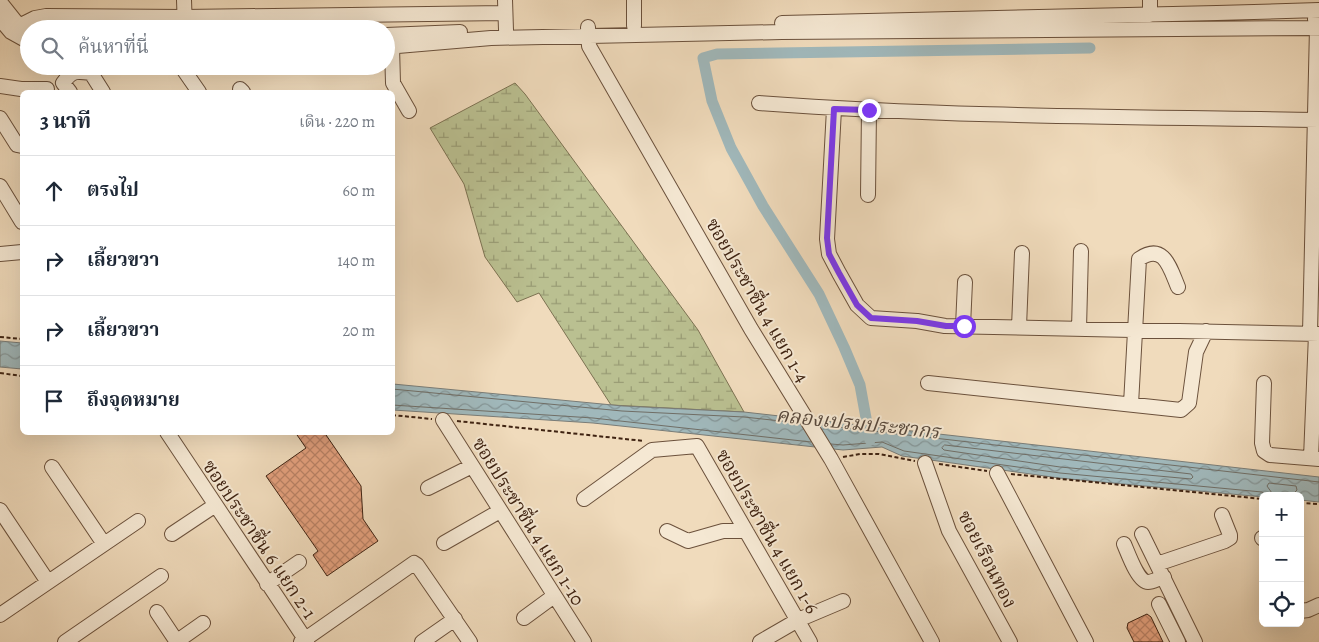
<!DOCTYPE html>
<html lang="th">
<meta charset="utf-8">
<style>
body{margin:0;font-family:Alegreya,"Noto Serif Thai",serif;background:#f6f6f7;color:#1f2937}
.controls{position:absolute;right:15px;bottom:15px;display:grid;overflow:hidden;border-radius:8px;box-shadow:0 5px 20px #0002}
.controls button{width:45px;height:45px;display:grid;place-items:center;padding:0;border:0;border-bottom:1px solid #e0e1e3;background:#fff;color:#1f2937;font:25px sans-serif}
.stop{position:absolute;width:15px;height:15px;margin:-11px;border:4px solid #7c3aed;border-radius:50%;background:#fff}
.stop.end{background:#7c3aed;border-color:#fff;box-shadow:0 1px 5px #0008}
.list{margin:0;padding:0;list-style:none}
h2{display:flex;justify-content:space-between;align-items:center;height:65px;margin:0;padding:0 20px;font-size:21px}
h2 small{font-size:16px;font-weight:400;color:#747a83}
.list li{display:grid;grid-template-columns:32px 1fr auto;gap:15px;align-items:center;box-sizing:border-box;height:70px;padding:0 20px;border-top:1px solid #e0e1e3}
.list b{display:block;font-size:19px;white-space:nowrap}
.list em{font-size:16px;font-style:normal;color:#747a83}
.icon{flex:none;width:28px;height:28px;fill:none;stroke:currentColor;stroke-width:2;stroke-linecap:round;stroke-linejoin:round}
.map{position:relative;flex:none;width:1319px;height:642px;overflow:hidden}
.search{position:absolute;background:#fff;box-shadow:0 5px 20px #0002;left:20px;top:20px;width:375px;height:55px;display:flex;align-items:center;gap:12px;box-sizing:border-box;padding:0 18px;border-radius:28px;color:#747a83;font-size:19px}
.panel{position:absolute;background:#fff;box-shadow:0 5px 20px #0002;left:20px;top:90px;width:375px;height:345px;border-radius:8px}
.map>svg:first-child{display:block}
.wetland{fill:url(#wetland-marsh);stroke:#7c7252}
.water{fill:url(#water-waves);stroke:#797c77}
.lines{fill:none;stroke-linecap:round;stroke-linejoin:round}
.shore{stroke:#706e66;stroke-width:1}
.canal{stroke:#a0b8bb;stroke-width:11}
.building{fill:url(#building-cross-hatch);stroke:#3f2312}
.minor-casing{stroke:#6b513c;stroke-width:16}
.path{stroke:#3f2312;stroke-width:2;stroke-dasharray:4 2.5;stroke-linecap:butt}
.minor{stroke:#f5e8d3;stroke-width:14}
.route{stroke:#7c3aed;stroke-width:6}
.labels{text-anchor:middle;stroke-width:4;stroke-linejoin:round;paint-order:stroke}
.street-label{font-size:19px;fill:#3f2312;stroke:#f5e8d3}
.water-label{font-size:20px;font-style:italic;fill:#57483c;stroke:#f5e8d3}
</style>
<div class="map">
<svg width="1319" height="642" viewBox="0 0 1319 642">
<defs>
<pattern id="wetland-marsh" width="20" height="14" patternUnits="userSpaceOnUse" patternTransform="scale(1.25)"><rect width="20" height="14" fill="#bac091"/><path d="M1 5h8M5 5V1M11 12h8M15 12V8" fill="none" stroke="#999c75"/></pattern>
<pattern id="water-waves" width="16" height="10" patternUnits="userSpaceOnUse" patternTransform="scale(1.25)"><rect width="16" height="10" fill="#a0b8bb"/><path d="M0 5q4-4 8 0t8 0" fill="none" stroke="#849597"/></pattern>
<pattern id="building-cross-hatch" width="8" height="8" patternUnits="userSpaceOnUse" patternTransform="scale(1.25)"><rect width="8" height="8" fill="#e29f7c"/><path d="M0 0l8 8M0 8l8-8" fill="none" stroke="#b98164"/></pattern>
</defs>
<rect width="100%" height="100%" fill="#f0dbbc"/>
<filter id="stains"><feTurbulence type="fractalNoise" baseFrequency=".004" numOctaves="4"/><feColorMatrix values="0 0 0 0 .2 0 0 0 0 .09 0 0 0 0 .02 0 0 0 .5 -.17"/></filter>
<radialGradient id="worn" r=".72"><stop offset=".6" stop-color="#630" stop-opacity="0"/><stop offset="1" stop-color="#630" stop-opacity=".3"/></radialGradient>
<path class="wetland" d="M 515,83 L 525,94 L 698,330 L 744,412 L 611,405 L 539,293 L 517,302 L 485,257 L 464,184 L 430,128 Z"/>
<path class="water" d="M 0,341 L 22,343 L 22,369 L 0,367 Z
M 393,384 L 623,406 L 744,412 L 1319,477 L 1319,502 L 1300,500 L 1300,496 L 1263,497 L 1059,478 L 902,456 L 882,447 L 843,450 L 593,423 L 393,410 Z"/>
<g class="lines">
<path class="shore" d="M 392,389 L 622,411 L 744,417 L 799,423
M 392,405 L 593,418 L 811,442
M 820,425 L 1319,482
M 831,444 L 843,445 L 882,442 L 904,451 L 1060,473 L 1262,492 L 1267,496
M 945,445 L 1191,474 L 1193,477 L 1191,479 L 1060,467 L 944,450 L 942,448 Z
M 1274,496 L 1267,486 L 1269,483 L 1296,486 L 1297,490 L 1291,496"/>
<path class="canal" d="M 870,440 L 860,385 L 844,347 L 819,294 L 763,206 L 731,148 L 712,101 L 703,58 L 717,54 L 1090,48"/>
</g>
<path class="building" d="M 295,432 L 324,432 L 361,486 L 363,519 L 378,541 L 327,576 L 313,555 L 318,551 L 266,476 L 306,448 Z
M 1147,614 L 1151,617 L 1163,642 L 1134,642 L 1127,628 L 1128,623 Z"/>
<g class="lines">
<g class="minor-casing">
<path id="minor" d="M 184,0 L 185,29
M 505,0 L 506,30
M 634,0 L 634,26
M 1150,0 L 1150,15
M 0,2 L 16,22 L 27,29
M 0,19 L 11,32 L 29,42
M 782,23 L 1217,13 L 1319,10
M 21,25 L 35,18 L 46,16 L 184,17 L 505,13
M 588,27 L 589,46 L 751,329 L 831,459 L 932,642
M 386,35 L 460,32
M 386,47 L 491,38 L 782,32 L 1319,28
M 392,47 L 393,83 L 409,111
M 181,66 L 199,92
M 0,86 L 21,89 L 47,89
M 240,89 L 243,92
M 70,92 L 63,83 C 72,70 77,71 91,73 L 103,92
M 759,103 C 946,117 1132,117 1319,120
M 834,109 L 827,239 L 829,254 L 839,273 L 857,305 L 871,318 L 917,321 L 945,326 L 1319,334
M 0,118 L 17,145 L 22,146
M 0,186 L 22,222
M 868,195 L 869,110
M 0,254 L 22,252
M 963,326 L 965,282
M 1019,327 L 1022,253
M 1079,329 L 1081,251
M 1310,333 L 1317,28 L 1315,19
M 928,383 L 1181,410 L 1189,403 L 1196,352 L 1206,331
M 1264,383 L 1262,443 L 1264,451 L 1270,455 L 1319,459
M 1131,404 L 1139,259 C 1164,242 1170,268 1178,287
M 443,420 L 584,642
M 167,432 L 307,642
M 1311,458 L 1316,334
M 925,463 L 949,531 L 1010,642
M 52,467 L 104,544
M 997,473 L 1086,642
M 428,488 L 472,466
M 584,499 L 652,450 L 697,446 L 810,642
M 0,510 L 48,582
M 667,531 L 688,541 L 723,531 L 746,531
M 172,534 L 214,506
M 1142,534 L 1195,642
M 1262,538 L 1263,539
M 444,543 L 500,511
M 1124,544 C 1128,553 1138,582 1148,582 C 1153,582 1159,578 1164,577
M 1157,564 L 1225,541 L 1230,538 L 1230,535 L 1222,515
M 267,584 L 299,562
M 1159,604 L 1178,642
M 1300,611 L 1308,610 L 1319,605
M 157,612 L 177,642
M 0,615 L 138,521
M 524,618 L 554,596
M 65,642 L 161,576
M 176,642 L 203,623
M 301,642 L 414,563 L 417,565 L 470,642
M 422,642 L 455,619
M 760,642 L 798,620 L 843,601"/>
</g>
<path class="path" d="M 0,337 L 22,339
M 0,373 L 22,376
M 392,415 L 432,419
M 457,421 L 644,441
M 843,457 L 860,454 L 879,454 L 915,461
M 939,464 L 987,471
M 1011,474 L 1263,499
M 1300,503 L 1319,504"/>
<use href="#minor" class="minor"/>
</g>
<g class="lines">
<path class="route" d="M 869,110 L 834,109 L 827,238 L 829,254 L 839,273 L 857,305 L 871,318 L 917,321 L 946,326 L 964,326"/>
</g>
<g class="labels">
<g class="street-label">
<text transform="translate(758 300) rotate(60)" y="7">ซอยประชาชื่น 4 แยก 1-4</text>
<text transform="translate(529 521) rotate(58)" y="7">ซอยประชาชื่น 4 แยก 1-10</text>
<text transform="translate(768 531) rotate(60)" y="7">ซอยประชาชื่น 4 แยก 1-6</text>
<text transform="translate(260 539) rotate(56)" y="7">ซอยประชาชื่น 6 แยก 2-1</text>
<text transform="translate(988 559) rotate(63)" y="7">ซอยเรือนทอง</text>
</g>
<g class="water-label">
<text transform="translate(858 423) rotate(6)" y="7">คลองเปรมประชากร</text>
</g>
</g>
<rect width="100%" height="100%" filter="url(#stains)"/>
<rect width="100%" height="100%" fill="url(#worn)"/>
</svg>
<div class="controls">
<button>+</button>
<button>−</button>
<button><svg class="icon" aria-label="locate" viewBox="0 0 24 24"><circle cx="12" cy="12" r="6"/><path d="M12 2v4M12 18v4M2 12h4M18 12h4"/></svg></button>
</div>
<div class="stop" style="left:964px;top:326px"></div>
<div class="stop end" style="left:869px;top:110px"></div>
<div class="search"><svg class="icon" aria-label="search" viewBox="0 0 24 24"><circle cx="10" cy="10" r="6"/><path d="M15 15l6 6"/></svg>ค้นหาที่นี่</div>
<section class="panel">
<h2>3 นาที<small>เดิน · 220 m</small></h2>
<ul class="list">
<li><svg class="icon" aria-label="ahead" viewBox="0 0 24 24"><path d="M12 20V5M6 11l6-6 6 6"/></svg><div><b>ตรงไป</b></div><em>60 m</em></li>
<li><svg class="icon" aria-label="right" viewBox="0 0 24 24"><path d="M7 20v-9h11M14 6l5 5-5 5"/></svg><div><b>เลี้ยวขวา</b></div><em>140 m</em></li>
<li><svg class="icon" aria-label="right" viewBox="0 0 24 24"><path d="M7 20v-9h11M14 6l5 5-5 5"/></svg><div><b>เลี้ยวขวา</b></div><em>20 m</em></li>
<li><svg class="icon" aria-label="arrive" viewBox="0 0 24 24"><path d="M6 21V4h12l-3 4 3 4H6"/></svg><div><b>ถึงจุดหมาย</b></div></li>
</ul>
</section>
</div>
